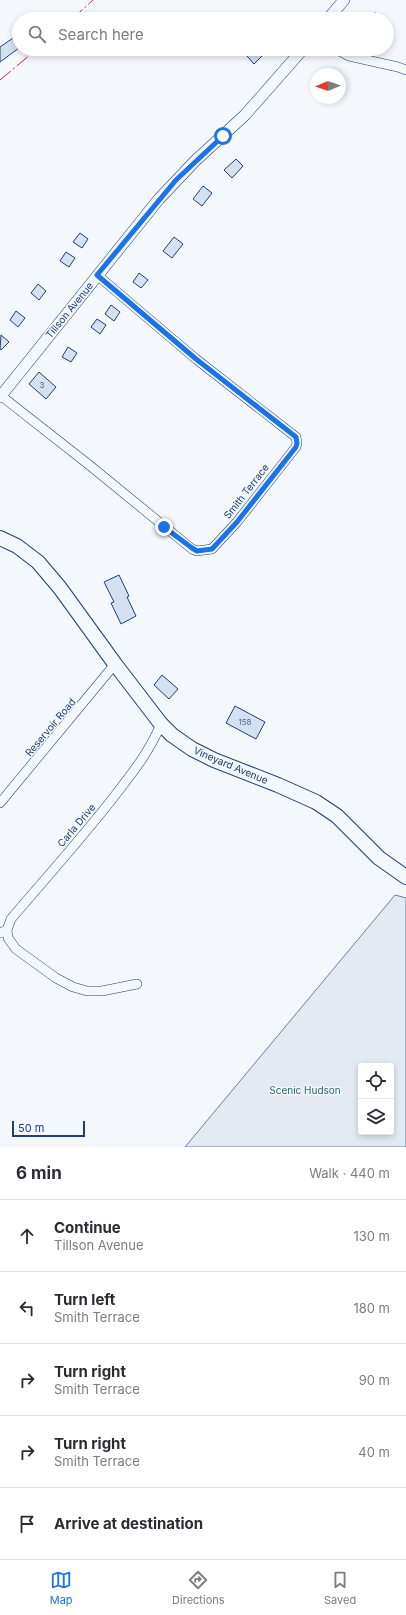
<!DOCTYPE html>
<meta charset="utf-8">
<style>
body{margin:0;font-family:Inter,sans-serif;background:#f2f2f3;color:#2b2b33}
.controls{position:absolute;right:12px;bottom:12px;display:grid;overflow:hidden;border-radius:4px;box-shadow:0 2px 6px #0003}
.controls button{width:36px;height:36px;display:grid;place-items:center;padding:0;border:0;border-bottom:1px solid #e1e1e2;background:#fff;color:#2b2b33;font:20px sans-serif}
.compass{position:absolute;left:310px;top:68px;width:36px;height:36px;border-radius:50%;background:#fff;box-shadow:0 2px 6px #0003;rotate:268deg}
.scale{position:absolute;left:12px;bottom:10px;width:73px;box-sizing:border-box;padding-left:4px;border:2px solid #1d3f73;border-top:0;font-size:11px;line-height:14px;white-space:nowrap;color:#1d3f73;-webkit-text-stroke:3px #f4f7fb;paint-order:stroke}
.stop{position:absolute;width:12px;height:12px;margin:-9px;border:3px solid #1a73e8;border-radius:50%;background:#fff}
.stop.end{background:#1a73e8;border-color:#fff;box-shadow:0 1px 4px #0008}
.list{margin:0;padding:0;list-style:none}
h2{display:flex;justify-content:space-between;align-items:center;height:52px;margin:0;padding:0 16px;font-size:17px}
h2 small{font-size:13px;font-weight:400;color:#7c7c81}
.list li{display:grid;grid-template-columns:26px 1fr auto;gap:12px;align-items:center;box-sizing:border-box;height:72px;padding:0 16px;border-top:1px solid #e1e1e2}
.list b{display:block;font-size:15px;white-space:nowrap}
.list p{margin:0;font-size:13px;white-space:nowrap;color:#7c7c81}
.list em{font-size:13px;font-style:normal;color:#7c7c81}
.icon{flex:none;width:22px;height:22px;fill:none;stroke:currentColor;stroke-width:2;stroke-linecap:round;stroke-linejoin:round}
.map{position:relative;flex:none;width:406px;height:1147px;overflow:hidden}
.search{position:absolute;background:#fff;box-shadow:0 2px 6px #0003;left:12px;right:12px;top:12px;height:44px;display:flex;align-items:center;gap:10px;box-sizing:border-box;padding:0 14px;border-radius:22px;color:#7c7c81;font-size:15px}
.sheet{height:412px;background:#fff}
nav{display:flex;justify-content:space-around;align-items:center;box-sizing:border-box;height:56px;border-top:1px solid #e1e1e2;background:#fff;font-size:11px;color:#7c7c81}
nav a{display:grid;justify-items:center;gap:2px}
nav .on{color:#1a73e8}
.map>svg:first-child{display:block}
.green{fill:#e3e9f0;stroke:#687fa3;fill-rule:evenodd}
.building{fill:#d5e0f0;stroke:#1d3f73}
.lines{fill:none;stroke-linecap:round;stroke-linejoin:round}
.minor-casing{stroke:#1d3f73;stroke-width:10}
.tertiary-casing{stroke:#1d3f73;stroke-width:12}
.primary-casing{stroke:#1d3f73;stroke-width:16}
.minor{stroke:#f4f7fb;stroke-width:9}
.tertiary{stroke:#f4f7fb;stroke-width:11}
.primary{stroke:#f4f7fb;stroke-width:14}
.power{stroke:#c62828;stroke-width:1;stroke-dasharray:14 3 2 3;stroke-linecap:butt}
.route{stroke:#1a73e8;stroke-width:5}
.labels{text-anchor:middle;stroke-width:3;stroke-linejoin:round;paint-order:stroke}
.number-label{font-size:8px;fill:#4b6792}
.street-label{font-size:10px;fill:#1d3f73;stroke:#f4f7fb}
.park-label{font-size:10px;fill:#2c6c60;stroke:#f4f7fb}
</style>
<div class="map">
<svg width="406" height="1147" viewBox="0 0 406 1147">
<rect width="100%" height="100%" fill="#f4f7fb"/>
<path class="green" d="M 395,895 L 406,898 L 406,1147 L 185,1147 ZM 361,1066 L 391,1066 L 391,1132 L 361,1132 Z"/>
<path class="building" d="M 375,12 L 381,19 L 368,19 Z
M 19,34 L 19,48 L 0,62 L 0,47 Z
M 254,49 L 262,56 L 254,64 L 247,56 Z
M 236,159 L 243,166 L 232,178 L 224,170 Z
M 203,186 L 212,193 L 202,206 L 193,199 Z
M 80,233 L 88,239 L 82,248 L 73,242 Z
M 174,237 L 183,244 L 172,258 L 163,251 Z
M 66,252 L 75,258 L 69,267 L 60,261 Z
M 139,273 L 148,280 L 141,288 L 133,282 Z
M 38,284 L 46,291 L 39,300 L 31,293 Z
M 111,305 L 120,312 L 114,321 L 105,314 Z
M 16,311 L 25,318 L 18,327 L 10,320 Z
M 97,319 L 106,325 L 100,334 L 91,327 Z
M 1,335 L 9,342 L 1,350 L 0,349 Z
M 68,347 L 77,353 L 71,362 L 62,357 Z
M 39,372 L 56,387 L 46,399 L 29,384 Z
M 119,575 L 129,596 L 127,597 L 136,616 L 121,624 L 111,603 L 114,602 L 104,582 Z
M 162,675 L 178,689 L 169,699 L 154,685 Z
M 235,706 L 265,722 L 256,739 L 226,723 Z"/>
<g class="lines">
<g class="minor-casing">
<path id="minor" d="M 336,49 L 349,56 L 398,67 L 406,70
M 0,395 L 88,464 L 192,549 L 197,551 L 212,549 L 237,522 L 296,447 L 297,443 L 296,437 L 196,359 L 97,275
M 0,803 L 115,664
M 7,930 L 8,938 L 16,949 L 56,978 L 73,987 L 87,991 L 102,991 L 137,984
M 0,933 L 7,930 L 11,919 C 45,879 81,839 113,798 C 133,772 148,754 161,724"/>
</g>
<g class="tertiary-casing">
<path id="tertiary" d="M 328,19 L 344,0
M 0,397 L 159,199 L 195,161 L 245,115 L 303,49"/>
</g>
<g class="primary-casing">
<path id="primary" d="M 0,538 L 17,546 L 38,562 L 60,588 L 115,664 L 161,724 L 172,735 L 192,749 L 214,760 L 278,785 L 316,802 L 337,816 L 379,858 L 406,877"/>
</g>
<use href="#minor" class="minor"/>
<use href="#tertiary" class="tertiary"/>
<use href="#primary" class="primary"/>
<path class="power" d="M 72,19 L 93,0
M 0,80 L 37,49"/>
</g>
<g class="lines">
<path class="route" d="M 164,527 L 192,548 L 197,551 L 212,549 L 237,522 L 296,447 L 297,443 L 296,437 L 196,359 L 97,275 L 176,180 L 223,136"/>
</g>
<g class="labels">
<g class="number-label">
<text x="42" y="388">3</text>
<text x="245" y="725">158</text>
</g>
<g class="street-label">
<text transform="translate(69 310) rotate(-51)" y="4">Tillson Avenue</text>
<text transform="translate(246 491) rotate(-52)" y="4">Smith Terrace</text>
<text transform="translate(50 727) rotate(-50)" y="4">Reservoir Road</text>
<text transform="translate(231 765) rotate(23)" y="4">Vineyard Avenue</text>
<text transform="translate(76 825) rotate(-50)" y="4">Carla Drive</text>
</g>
<g class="park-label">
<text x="305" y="1094">Scenic Hudson</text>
</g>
</g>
</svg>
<div class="controls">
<button><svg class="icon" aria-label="locate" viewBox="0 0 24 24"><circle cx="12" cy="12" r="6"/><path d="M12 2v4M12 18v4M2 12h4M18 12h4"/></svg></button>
<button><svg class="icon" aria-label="layers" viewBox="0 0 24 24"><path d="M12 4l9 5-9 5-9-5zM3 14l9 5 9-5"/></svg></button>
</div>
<svg class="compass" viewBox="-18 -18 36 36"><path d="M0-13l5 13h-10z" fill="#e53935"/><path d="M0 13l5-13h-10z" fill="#7c7c81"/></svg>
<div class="scale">50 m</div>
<div class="stop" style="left:223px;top:136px"></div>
<div class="stop end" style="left:164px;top:527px"></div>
<div class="search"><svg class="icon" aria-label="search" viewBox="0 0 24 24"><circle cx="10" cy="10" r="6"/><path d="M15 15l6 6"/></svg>Search here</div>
</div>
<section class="sheet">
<h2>6 min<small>Walk · 440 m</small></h2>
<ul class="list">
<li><svg class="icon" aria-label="ahead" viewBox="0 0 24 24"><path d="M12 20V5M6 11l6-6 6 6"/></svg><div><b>Continue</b><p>Tillson Avenue</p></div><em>130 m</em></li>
<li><svg class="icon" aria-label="left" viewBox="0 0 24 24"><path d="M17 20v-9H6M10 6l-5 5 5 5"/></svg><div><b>Turn left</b><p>Smith Terrace</p></div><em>180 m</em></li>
<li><svg class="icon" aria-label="right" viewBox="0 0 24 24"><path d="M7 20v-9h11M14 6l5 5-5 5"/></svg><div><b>Turn right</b><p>Smith Terrace</p></div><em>90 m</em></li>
<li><svg class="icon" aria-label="right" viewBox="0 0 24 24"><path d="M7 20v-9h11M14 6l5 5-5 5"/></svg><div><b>Turn right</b><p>Smith Terrace</p></div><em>40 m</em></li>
<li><svg class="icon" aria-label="arrive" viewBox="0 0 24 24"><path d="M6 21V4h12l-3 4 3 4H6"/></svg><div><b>Arrive at destination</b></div></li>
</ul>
</section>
<nav>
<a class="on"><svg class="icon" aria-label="map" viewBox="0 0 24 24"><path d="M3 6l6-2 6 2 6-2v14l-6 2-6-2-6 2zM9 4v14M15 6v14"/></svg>Map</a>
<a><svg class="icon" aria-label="directions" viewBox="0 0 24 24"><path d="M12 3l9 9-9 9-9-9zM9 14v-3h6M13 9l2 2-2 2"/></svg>Directions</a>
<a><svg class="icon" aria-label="saved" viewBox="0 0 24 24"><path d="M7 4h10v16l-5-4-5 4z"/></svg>Saved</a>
</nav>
